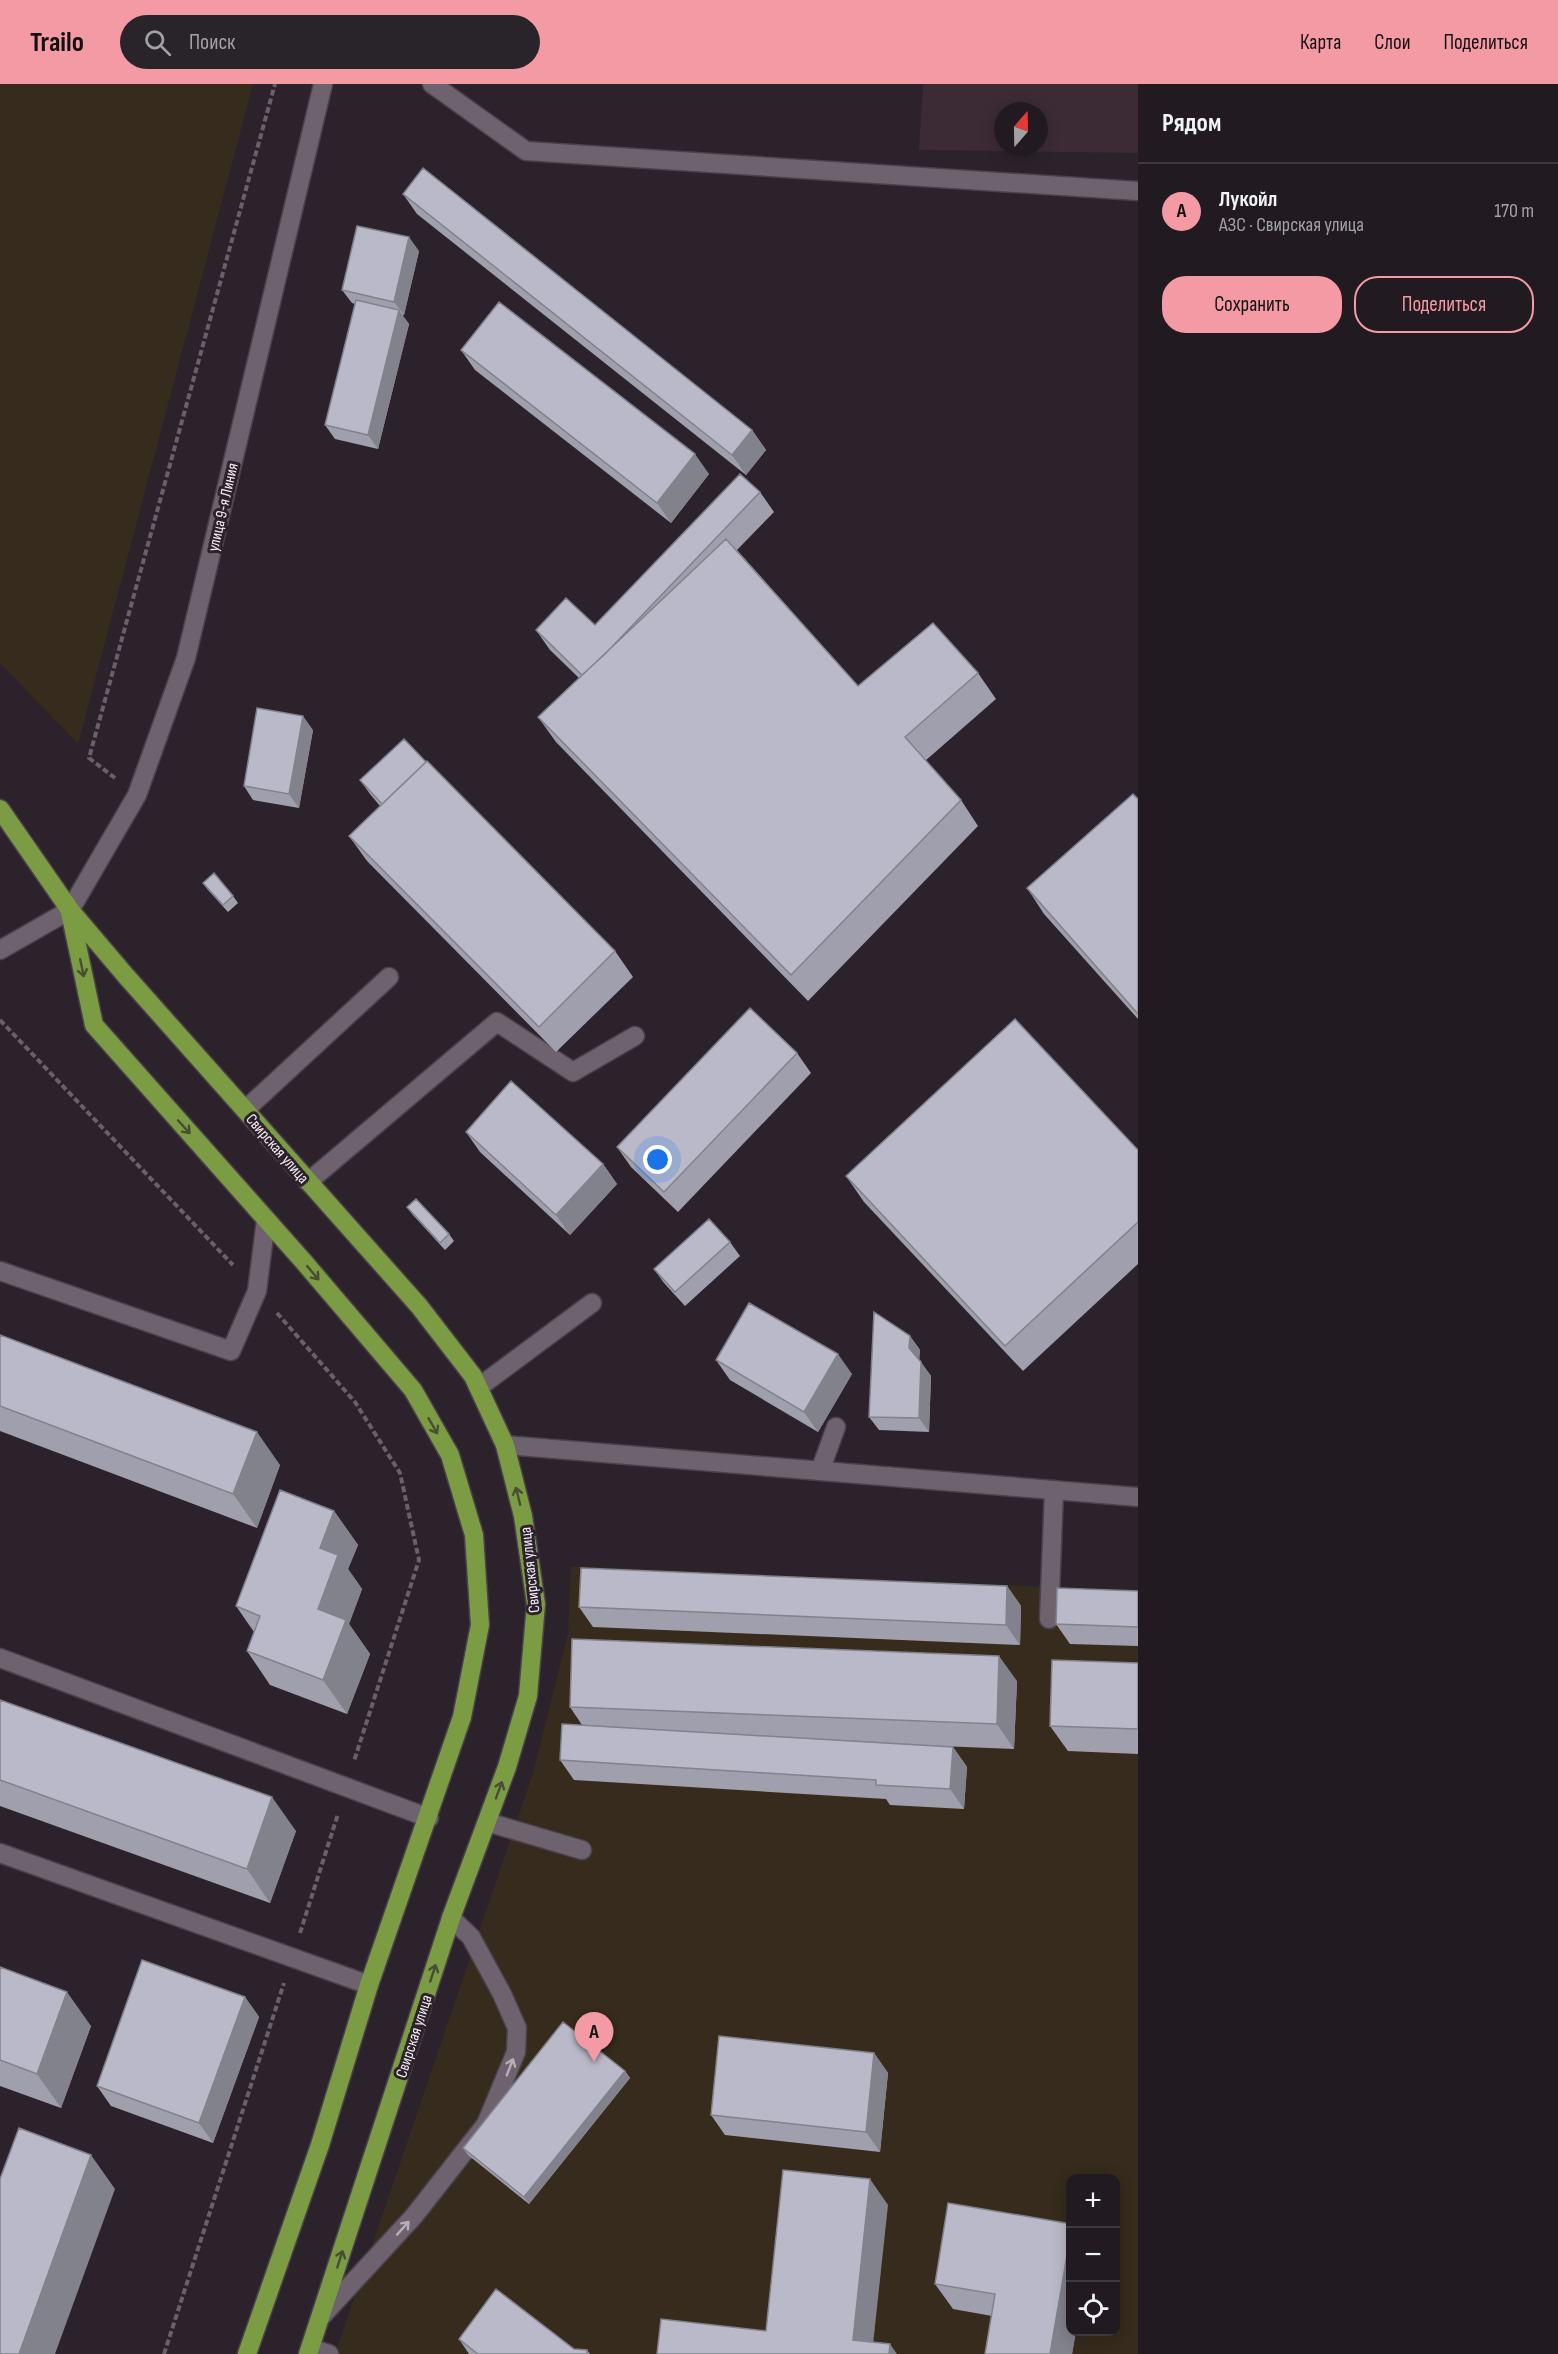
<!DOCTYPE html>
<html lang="ru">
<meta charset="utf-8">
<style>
body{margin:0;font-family:"Sofia Sans Condensed",sans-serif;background:#29232a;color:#f1f3f6}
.controls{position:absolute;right:18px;bottom:18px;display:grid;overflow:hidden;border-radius:12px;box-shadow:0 3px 15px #0003}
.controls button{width:54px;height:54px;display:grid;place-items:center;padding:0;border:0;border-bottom:2px solid #3e383f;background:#211a21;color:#f1f3f6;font:30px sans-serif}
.compass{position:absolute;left:994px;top:18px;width:54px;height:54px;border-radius:50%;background:#211a21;box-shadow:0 3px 15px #0003;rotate:20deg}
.you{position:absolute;left:658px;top:1076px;width:21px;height:21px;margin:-15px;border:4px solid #fff;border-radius:50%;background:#1a73e8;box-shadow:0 0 0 9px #1a73e833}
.badge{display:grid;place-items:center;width:39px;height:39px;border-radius:50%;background:#f49aa4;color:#111;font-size:20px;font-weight:700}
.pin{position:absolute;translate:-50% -50px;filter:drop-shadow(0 2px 3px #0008)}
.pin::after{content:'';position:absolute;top:32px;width:21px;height:18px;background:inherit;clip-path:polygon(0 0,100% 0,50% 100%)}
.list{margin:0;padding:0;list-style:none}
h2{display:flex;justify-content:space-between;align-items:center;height:78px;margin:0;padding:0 24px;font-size:26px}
h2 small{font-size:20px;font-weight:400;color:#a2a1a5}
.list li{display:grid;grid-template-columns:39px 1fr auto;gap:18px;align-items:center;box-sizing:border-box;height:96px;padding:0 24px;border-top:2px solid #3e383f}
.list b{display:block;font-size:22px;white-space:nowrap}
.list p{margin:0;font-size:20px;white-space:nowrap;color:#a2a1a5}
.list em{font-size:20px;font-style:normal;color:#a2a1a5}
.actions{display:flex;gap:12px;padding:18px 24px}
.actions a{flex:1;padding:14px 0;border:2px solid #f49aa4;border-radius:24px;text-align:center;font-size:21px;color:#f49aa4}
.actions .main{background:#f49aa4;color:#111}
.icon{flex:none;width:33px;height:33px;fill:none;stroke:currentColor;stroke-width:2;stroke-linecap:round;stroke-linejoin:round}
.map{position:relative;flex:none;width:1138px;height:2270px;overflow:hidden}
header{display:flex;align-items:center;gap:36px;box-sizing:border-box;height:84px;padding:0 30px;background:#f49aa4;color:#111}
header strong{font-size:28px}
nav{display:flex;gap:33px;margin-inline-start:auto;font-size:21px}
.search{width:420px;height:54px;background:#29232a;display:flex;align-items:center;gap:15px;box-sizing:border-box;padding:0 21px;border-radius:33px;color:#a2a1a5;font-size:22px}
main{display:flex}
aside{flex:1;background:#211a21}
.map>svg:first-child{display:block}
.commercial{fill:#362b1c;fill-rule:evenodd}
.industrial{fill:#3c2b35;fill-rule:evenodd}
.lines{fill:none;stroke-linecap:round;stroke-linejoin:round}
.service-casing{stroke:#4a414a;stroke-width:21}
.minor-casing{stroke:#4a414a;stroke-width:21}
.tertiary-casing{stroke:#4a414a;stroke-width:21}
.trunk-casing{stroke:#4a414a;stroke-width:21}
.path{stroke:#696069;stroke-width:4;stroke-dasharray:6 3;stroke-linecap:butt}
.service{stroke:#6e626e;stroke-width:18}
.minor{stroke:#6e626e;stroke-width:18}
.tertiary{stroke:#6e626e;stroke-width:18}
.trunk{stroke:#7c9c44;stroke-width:18}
.wall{fill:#9f9fad}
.shaded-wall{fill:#82828d}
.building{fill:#b9b9c9;stroke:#82828d;stroke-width:1.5}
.oneway{stroke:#484d34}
.oneway2{stroke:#b7aeb7}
.labels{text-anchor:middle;stroke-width:6;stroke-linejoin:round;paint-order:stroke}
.street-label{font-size:16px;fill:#f3ecf3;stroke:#2c222c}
</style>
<header>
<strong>Trailo</strong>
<div class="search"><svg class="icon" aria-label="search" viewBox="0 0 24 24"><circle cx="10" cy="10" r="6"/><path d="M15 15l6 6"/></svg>Поиск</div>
<nav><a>Карта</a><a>Слои</a><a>Поделиться</a></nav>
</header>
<main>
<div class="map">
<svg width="1138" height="2270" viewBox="0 0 1138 2270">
<rect width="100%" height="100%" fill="#2c222c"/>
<path class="commercial" d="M 0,0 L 253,0 L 78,660 L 0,579 Z
M 571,1482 L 1138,1507 L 1138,2270 L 335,2270 L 532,1692 L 568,1549 ZM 1070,2094 L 1116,2094 L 1116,2248 L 1070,2248 Z"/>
<path class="industrial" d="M 923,0 L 1138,0 L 1138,69 L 919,66 ZM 1003,27 L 1039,27 L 1039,63 L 1003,63 Z"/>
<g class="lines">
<g class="service-casing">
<path id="service" d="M 432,0 L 526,67 L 1138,107
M 0,866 L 70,826
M 245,1026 L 389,893
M 308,1098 L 497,938 L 573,988 L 635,952
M 0,1187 L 231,1267 L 257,1207 L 266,1136
M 479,1303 L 592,1219
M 820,1387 L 836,1343
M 1049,1535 L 1054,1406
M 0,1574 L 429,1734
M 487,1738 L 582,1766
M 0,1769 L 369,1901
M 321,2233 L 414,2132 L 486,2040 L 516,1968 L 517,1944 L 502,1910 L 471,1853 L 451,1834
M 310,2264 L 329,2270"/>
</g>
<g class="minor-casing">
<path id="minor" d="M 505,1361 L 1138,1413"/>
</g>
<g class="tertiary-casing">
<path id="tertiary" d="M 70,826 L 137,711 L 186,574 L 323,0"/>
</g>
<g class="trunk-casing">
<path id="trunk" d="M 0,725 L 70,826 L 126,892 L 419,1222 L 473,1292 L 505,1361 L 523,1432 L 536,1520 L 528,1612 L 507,1683 L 451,1834 L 308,2270
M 70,828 L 94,941 L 304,1178 L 413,1306 L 450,1371 L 474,1451 L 480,1541 L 462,1633 L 369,1901 L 320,2061 L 247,2270"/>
</g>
<path class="path" d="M 115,694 L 89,674 L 275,0
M 0,936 L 233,1181
M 277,1229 L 355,1318 L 400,1389 L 419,1476 L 354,1677
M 300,1849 L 338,1730
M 164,2270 L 284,1899"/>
<use href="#service" class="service"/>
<use href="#minor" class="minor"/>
<use href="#tertiary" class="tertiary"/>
<use href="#trunk" class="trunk"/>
</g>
<path class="wall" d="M 403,110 L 752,346 L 766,366 L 746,391 L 417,130 Z
M 419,167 L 404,231 L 402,231 L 409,240 L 378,365 L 335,355 L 325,341 L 355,220 L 352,219 L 342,206 Z
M 461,266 L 709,390 L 671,439 L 475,286 Z
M 760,408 L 774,428 L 737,466 L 858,602 L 978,589 L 996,615 L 925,677 L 961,716 L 978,742 L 808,917 L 556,658 L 538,633 L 579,594 L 550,566 L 536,546 L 595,541 Z
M 313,646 L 299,724 L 253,716 L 244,702 Z
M 426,678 L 615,867 L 633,893 L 556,968 L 367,777 L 349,752 L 380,722 L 370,710 L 360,696 Z
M 1138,715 L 1138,935 L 1044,830 L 1027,804 Z
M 203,799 L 233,812 L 238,819 L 228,828 L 208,806 Z
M 797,969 L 811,989 L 678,1128 L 631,1083 L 617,1063 Z
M 466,1048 L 603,1080 L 617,1100 L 570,1151 L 480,1068 Z
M 1138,1066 L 1138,1180 L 1023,1287 L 864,1118 L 846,1092 Z
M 407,1123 L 449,1150 L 454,1157 L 445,1166 L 412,1130 Z
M 730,1158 L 740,1172 L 685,1222 L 664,1199 L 654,1185 Z
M 0,1251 L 280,1381 L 257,1444 L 0,1347 Z
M 910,1252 L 920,1266 L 919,1276 L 931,1292 L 929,1348 L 879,1346 L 869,1333 Z
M 716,1276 L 852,1290 L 818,1348 L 730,1296 Z
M 334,1427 L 358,1461 L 348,1485 L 362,1505 L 349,1540 L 370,1570 L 347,1630 L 270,1601 L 247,1567 L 254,1548 L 236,1522 Z
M 1007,1502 L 1021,1522 L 1020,1561 L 593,1543 L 579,1523 Z
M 1138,1507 L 1138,1562 L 1070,1560 L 1056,1540 Z
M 1138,1579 L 1138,1670 L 1068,1667 L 1050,1642 Z
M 1017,1597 L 1014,1665 L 940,1662 L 953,1663 L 967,1683 L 964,1725 L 890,1721 L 886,1715 L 574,1696 L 560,1676 L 582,1641 L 570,1623 Z
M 0,1616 L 296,1747 L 270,1819 L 0,1722 Z
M 0,1883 L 91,1942 L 61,2024 L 0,2002 Z
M 245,1913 L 259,1933 L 213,2059 L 111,2022 L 97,2002 Z
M 874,1969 L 888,1989 L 880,2068 L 725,2051 L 711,2031 Z
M 625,1987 L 630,1994 L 529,2120 L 468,2071 L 463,2064 Z
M 1071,2140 L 1076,2247 L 1072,2270 L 985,2270 L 992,2232 L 953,2225 L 935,2200 Z
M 459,2255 L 587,2266 L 590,2270 L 469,2270 Z"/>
<path class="shaded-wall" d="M 409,153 L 419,167 L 404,231 L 394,218 Z
M 399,226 L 409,240 L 378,365 L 368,351 Z
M 752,346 L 766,366 L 746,391 L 732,371 Z
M 695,370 L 709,390 L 671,439 L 657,419 Z
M 303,632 L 313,646 L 299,724 L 289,710 Z
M 603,1080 L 617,1100 L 570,1151 L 556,1131 Z
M 910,1252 L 920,1266 L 919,1278 L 909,1264 Z
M 838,1270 L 852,1290 L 818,1348 L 804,1328 Z
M 921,1278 L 931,1292 L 929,1348 L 919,1334 Z
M 257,1348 L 280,1381 L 257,1444 L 233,1410 Z
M 334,1427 L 358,1461 L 348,1485 L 362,1505 L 349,1540 L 370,1570 L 347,1630 L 323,1596 L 318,1525 L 320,1464 Z
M 1007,1502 L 1021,1522 L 1020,1561 L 1006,1541 Z
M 999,1572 L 1017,1597 L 1014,1665 L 997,1640 Z
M 953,1663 L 967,1683 L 964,1725 L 950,1705 Z
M 272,1713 L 296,1747 L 270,1819 L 247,1785 Z
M 67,1908 L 91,1942 L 61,2024 L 37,1990 Z
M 245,1913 L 259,1933 L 213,2059 L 199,2039 Z
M 874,1969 L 888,1989 L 880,2068 L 866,2048 Z
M 625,1987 L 630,1994 L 529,2120 L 524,2113 Z
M 91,2071 L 115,2105 L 55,2270 L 19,2270 Z
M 870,2095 L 888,2121 L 872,2270 L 853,2256 Z
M 1071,2148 L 1071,2247 L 1076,2247 L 1072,2270 L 1050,2270 Z
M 890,2260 L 897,2270 L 889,2270 Z"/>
<path class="building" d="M 423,84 L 752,346 L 732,371 L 403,110 Z
M 357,142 L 409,153 L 394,218 L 342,206 Z
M 356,216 L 399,226 L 368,351 L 325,341 Z
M 499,218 L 695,370 L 657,419 L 461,266 Z
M 740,390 L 760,408 L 605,570 L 582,591 L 536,546 L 566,514 L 595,541 Z
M 726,455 L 858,602 L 933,539 L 978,589 L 905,653 L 961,716 L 791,891 L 538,633 Z
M 257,624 L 303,632 L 289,710 L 244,702 Z
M 404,655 L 426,678 L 382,720 L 360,696 Z
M 427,677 L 615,867 L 539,943 L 349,752 Z
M 1133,710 L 1138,715 L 1138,930 L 1027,804 Z
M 214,789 L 233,812 L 223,821 L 203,799 Z
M 750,924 L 797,969 L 664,1108 L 617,1063 Z
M 1015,935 L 1138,1066 L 1138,1138 L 1005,1262 L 846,1092 Z
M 511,997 L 603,1080 L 556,1131 L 466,1048 Z
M 416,1115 L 449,1150 L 440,1159 L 407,1123 Z
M 709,1135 L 730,1158 L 675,1208 L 654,1185 Z
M 749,1219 L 838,1270 L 804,1328 L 716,1276 Z
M 874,1228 L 910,1252 L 909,1264 L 921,1278 L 919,1334 L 869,1333 Z
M 0,1251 L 257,1348 L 233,1410 L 0,1322 Z
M 280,1406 L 334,1427 L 320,1464 L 338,1471 L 318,1525 L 346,1536 L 323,1596 L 247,1567 L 260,1532 L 236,1522 Z
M 581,1484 L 1007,1502 L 1006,1541 L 579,1523 Z
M 1057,1504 L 1138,1507 L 1138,1543 L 1056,1540 Z
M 572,1555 L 999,1572 L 997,1640 L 570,1623 Z
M 1052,1576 L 1138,1579 L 1138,1645 L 1050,1642 Z
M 0,1616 L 272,1713 L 247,1785 L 0,1696 Z
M 562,1640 L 953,1663 L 950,1705 L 876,1701 L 876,1696 L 560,1676 Z
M 142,1876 L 245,1913 L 199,2039 L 97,2002 Z
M 0,1883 L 67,1908 L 37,1990 L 0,1976 Z
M 563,1938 L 625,1987 L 524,2113 L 463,2064 Z
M 719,1952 L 874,1969 L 866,2048 L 711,2031 Z
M 19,2044 L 91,2071 L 19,2270 L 0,2270 L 0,2095 Z
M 783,2086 L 870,2095 L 853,2256 L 890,2260 L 889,2270 L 657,2270 L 661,2235 L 766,2247 Z
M 948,2119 L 1071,2140 L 1071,2148 L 1050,2270 L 985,2270 L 995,2210 L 935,2200 Z
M 496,2205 L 574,2265 L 587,2266 L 587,2270 L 478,2270 L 459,2255 Z"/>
<defs><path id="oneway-shaft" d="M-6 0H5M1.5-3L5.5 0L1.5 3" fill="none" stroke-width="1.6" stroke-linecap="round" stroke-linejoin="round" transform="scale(1.5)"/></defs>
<g class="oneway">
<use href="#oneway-shaft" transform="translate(82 884) rotate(78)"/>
<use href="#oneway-shaft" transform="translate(184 1043) rotate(48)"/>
<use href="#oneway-shaft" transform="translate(313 1189) rotate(50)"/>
<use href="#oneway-shaft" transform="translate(433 1342) rotate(60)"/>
<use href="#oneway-shaft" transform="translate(518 1412) rotate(-104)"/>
<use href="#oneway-shaft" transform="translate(499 1706) rotate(-70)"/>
<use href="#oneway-shaft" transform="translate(433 1889) rotate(-72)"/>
<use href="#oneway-shaft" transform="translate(340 2175) rotate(-72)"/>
</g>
<g class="oneway2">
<use href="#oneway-shaft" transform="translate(510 1983) rotate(-69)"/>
<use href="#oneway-shaft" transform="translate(403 2144) rotate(-48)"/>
</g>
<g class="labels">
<g class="street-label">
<text transform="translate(222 423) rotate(-77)" y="6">улица 9-я Линия</text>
<text transform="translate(278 1064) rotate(49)" y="6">Свирская улица</text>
<text transform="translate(529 1486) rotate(-96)" y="6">Свирская улица</text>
<text transform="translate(413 1952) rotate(-72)" y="6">Свирская улица</text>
</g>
</g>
</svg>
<div class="controls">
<button>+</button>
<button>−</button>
<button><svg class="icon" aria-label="locate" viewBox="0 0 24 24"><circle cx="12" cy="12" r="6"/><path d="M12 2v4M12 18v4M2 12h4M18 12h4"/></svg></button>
</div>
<svg class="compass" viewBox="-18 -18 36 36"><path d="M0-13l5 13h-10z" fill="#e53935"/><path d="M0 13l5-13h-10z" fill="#a2a1a5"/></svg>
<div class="you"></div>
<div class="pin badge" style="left:594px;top:1978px">A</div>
</div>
<aside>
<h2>Рядом<small></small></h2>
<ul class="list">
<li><span class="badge">A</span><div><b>Лукойл</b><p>АЗС · Свирская улица</p></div><em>170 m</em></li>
</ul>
<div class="actions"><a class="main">Сохранить</a><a>Поделиться</a></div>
</aside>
</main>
